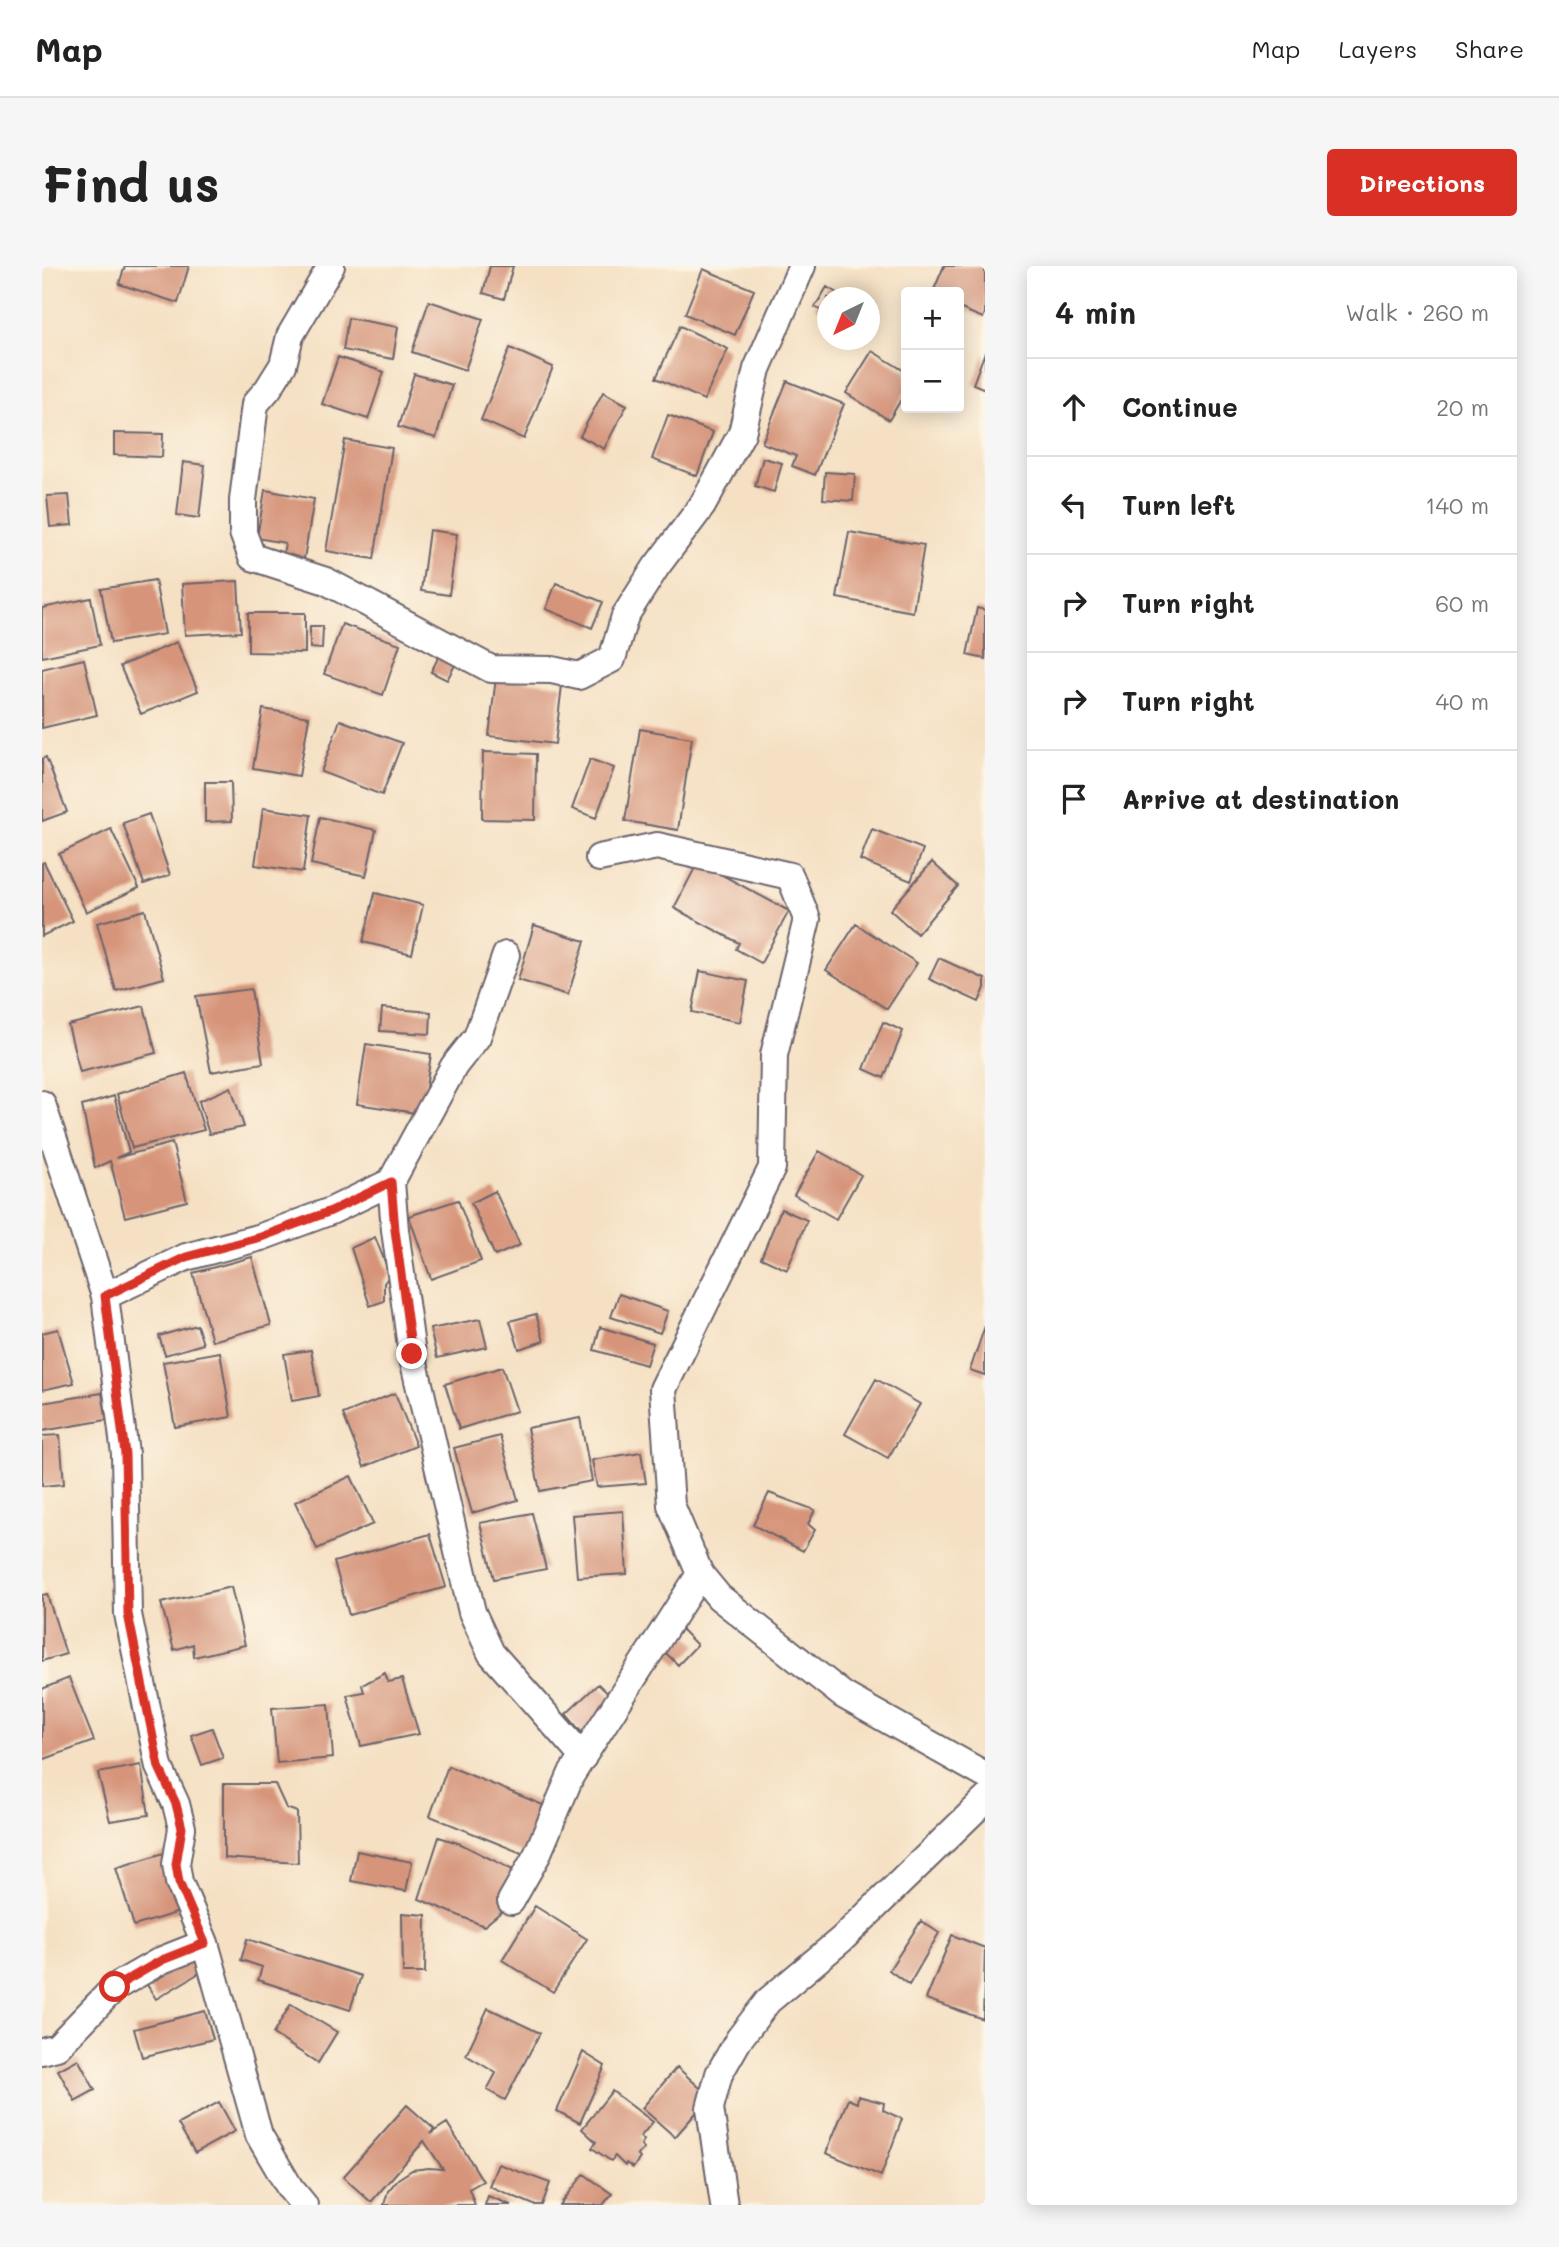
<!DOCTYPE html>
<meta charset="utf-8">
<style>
body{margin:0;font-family:Mali,sans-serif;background:#f6f6f6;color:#222}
.controls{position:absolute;right:21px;top:21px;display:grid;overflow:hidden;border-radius:7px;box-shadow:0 4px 18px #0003}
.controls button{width:63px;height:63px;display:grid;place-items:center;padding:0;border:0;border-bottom:2px solid #e0e0e0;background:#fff;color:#222;font:35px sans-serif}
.compass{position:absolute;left:775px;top:21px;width:63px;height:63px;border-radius:50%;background:#fff;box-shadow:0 4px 18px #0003;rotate:223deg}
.stop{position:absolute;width:21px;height:21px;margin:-16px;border:5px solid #d93025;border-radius:50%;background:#fff}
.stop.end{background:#d93025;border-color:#fff;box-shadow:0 2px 7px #0008}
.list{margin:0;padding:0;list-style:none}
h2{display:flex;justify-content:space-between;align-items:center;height:91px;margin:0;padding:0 28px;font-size:30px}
h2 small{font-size:23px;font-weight:400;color:#767676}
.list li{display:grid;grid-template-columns:46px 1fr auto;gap:21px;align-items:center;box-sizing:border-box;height:98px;padding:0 28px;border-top:2px solid #e0e0e0}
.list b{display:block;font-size:26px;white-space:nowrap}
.list em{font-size:23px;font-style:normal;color:#767676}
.icon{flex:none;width:38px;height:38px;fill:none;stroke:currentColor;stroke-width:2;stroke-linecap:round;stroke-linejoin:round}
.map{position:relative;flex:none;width:943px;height:1939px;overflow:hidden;border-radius:7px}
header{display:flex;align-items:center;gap:42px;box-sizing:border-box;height:98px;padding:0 35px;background:#fff;border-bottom:2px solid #e0e0e0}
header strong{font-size:33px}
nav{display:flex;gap:38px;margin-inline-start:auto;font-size:24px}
.intro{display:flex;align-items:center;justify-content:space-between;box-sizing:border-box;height:168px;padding:0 42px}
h1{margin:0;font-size:49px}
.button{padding:18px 32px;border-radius:7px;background:#d93025;color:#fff;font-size:24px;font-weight:700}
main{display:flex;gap:42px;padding:0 42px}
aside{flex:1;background:#fff;border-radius:7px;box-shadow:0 4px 18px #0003}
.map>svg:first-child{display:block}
.building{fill:#d6947a}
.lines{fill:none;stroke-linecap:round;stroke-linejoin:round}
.minor-casing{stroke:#6c646b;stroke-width:30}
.minor{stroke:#fff;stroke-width:26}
.route{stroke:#d93025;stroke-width:9}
</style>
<header>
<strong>Map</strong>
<nav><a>Map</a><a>Layers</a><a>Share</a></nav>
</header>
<div class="intro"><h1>Find us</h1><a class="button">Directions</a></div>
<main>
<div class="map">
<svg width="943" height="1939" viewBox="0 0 943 1939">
<rect width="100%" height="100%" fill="#fcf5e5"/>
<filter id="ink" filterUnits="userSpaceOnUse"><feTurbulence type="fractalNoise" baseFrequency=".0143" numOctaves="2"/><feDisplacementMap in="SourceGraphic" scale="14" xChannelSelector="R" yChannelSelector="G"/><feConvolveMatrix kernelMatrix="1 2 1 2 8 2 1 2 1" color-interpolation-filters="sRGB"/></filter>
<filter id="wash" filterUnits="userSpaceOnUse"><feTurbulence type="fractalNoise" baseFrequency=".00686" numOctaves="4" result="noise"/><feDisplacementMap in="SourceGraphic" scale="28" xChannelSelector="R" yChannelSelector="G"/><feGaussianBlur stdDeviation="1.57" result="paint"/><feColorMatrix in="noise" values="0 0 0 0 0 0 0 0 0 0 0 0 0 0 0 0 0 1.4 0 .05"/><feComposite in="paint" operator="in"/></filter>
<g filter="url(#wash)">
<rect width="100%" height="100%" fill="#f5e0c3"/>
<g id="blocks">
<path class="building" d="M 83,0 L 147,0 L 136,37 L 77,18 Z
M 448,0 L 471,0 L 462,33 L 441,27 Z
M 902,0 L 943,0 L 943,47 L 941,52 L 917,42 L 917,26 L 891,26 Z
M 661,3 L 712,24 L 693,69 L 643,48 Z
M 785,21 L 803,32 L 786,32 L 786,49 L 773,41 Z
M 387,35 L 441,53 L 423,104 L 370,86 Z
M 306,52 L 356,61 L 351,93 L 301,84 Z
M 638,60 L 686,83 L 662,134 L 614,112 Z
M 468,82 L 511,101 L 482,173 L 439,154 Z
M 830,85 L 864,106 L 864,125 L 847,154 L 804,127 Z
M 943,86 L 943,123 L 931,118 Z
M 296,91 L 342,106 L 326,153 L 280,138 Z
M 372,108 L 410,119 L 394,172 L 356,161 Z
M 745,115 L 802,138 L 773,209 L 750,200 L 754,190 L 720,177 Z
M 561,126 L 585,139 L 562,183 L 538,170 Z
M 626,149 L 671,166 L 655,210 L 610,193 Z
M 72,167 L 121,168 L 120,191 L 72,189 Z
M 303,174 L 350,182 L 332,293 L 284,285 Z
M 721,192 L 740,197 L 732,226 L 713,220 Z
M 141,196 L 163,199 L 157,252 L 135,249 Z
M 783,206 L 813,208 L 811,235 L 781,233 Z
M 223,224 L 272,233 L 262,293 L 241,289 L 243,277 L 215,272 Z
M 27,229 L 30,259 L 8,261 L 5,230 Z
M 387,264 L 415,268 L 407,329 L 379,325 Z
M 807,266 L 882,279 L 871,346 L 795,332 Z
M 113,314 L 123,368 L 69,377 L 59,323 Z
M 196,315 L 199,366 L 143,369 L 140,318 Z
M 514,317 L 561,336 L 550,362 L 504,343 Z
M 49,332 L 58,379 L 0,391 L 0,342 Z
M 935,342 L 943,344 L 943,393 L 925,389 Z
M 206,347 L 263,347 L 263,387 L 206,386 Z
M 300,358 L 358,378 L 341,429 L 282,408 Z
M 268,360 L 281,360 L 280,383 L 268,382 Z
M 135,376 L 156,425 L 99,448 L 78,400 Z
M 397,390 L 413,399 L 405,414 L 389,406 Z
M 42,393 L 55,449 L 0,462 L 0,403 Z
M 454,411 L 520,419 L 513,478 L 447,470 Z
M 221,443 L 267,451 L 257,510 L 211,502 Z
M 298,454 L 360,477 L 340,529 L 279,506 Z
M 598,463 L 650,472 L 636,564 L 583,555 Z
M 441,486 L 494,488 L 493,554 L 440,553 Z
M 4,491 L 25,546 L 0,555 L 0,493 Z
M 548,493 L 572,502 L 554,552 L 530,543 Z
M 163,516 L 189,516 L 190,555 L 163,556 Z
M 221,542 L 269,549 L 261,606 L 213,599 Z
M 107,548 L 128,609 L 102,618 L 81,557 Z
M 278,551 L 334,564 L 324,610 L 269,598 Z
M 69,563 L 97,622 L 44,646 L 17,588 Z
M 830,563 L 881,583 L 869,615 L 818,594 Z
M 2,596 L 31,655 L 0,670 L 0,597 Z
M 656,596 L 747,645 L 719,697 L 694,683 L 697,677 L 632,642 Z
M 890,596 L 916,620 L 875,668 L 848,644 Z
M 333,627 L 381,639 L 370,688 L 321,676 Z
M 103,644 L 122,712 L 74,725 L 55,657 Z
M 814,658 L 875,697 L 845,743 L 784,704 Z
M 492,659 L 543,675 L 526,729 L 476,714 Z
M 897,692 L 943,713 L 943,722 L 937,736 L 887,713 Z
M 658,705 L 706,715 L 698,756 L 650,746 Z
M 209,723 L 221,797 L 169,806 L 154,730 Z
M 102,740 L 114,787 L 38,806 L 26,759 Z
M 340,742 L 389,746 L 388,768 L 338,765 Z
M 841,756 L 861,765 L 842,812 L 822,803 Z
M 324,778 L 389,788 L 380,848 L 315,838 Z
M 144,807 L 162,864 L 90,882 L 75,828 Z
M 189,821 L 202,861 L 167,868 L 157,835 Z
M 72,830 L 87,886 L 74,892 L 130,877 L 145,935 L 83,951 L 68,895 L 53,902 L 40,840 Z
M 777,885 L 819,909 L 794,953 L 752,929 Z
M 453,925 L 478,979 L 453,990 L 429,937 Z
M 416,934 L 439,995 L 389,1013 L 367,950 Z
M 739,943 L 765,954 L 745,1004 L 719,992 Z
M 333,971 L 348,1009 L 342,1017 L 342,1035 L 328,1040 L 309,982 Z
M 210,991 L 229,1059 L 170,1075 L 151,1007 Z
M 577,1028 L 626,1045 L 618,1067 L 569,1051 Z
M 494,1048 L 502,1075 L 477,1083 L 468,1055 Z
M 438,1053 L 445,1081 L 395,1092 L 388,1063 Z
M 155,1059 L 161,1078 L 123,1089 L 117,1070 Z
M 943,1060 L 943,1109 L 928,1104 Z
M 558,1061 L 611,1077 L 604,1099 L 552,1084 Z
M 16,1063 L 32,1117 L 0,1124 L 0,1067 Z
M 269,1084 L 277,1130 L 250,1135 L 242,1088 Z
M 178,1086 L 189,1151 L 133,1161 L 121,1096 Z
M 460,1101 L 475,1145 L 417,1163 L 403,1118 Z
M 834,1113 L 878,1138 L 846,1192 L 803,1168 Z
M 60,1127 L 65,1154 L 0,1165 L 0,1137 Z
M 353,1127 L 374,1180 L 322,1201 L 301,1148 Z
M 538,1152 L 550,1215 L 498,1225 L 485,1162 Z
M 18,1169 L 22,1218 L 0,1220 L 0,1170 Z
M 458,1170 L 476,1234 L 430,1247 L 412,1182 Z
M 599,1186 L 604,1217 L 555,1221 L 550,1194 Z
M 309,1210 L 331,1258 L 275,1283 L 253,1236 Z
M 727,1227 L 773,1244 L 766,1258 L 773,1264 L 761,1285 L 711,1259 Z
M 581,1245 L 585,1308 L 535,1311 L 530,1249 Z
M 490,1247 L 504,1303 L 452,1313 L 438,1257 Z
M 388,1268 L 404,1321 L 307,1349 L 292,1296 Z
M 189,1321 L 203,1379 L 152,1391 L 151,1378 L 132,1384 L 119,1337 Z
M 5,1328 L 24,1388 L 0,1395 L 0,1329 Z
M 639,1363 L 655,1379 L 636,1399 L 620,1383 Z
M 343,1407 L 346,1416 L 360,1413 L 377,1468 L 319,1480 L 305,1429 L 322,1426 L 320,1419 Z
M 27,1412 L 52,1475 L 0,1494 L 0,1423 Z
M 556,1418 L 574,1435 L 540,1467 L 524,1448 Z
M 287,1438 L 291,1492 L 235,1497 L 230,1442 Z
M 170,1462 L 181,1492 L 160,1499 L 149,1469 Z
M 99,1499 L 107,1549 L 68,1555 L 56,1507 Z
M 406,1500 L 501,1539 L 482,1588 L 388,1550 Z
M 182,1518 L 233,1518 L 244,1542 L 255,1546 L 256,1597 L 182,1592 Z
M 397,1571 L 419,1578 L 469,1603 L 465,1641 L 442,1660 L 377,1633 Z
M 315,1585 L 370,1596 L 364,1625 L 309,1615 Z
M 125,1586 L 143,1644 L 92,1660 L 74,1602 Z
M 493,1640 L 545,1673 L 511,1726 L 460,1694 Z
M 360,1647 L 384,1649 L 383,1707 L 361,1707 Z
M 879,1655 L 897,1667 L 867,1719 L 847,1704 Z
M 910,1669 L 943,1682 L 941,1753 L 884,1733 Z
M 205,1673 L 319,1710 L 308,1744 L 216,1714 L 220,1701 L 199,1694 Z
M 153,1684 L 164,1703 L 114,1733 L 102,1714 Z
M 249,1738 L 295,1766 L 276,1797 L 231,1768 Z
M 446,1742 L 498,1767 L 463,1834 L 445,1824 L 454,1807 L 424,1789 Z
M 163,1745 L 171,1773 L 100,1791 L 92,1763 Z
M 541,1786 L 563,1800 L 538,1857 L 515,1845 Z
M 36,1793 L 53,1824 L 33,1835 L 16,1804 Z
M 635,1801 L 668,1831 L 633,1871 L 600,1842 Z
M 570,1825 L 611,1856 L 598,1871 L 602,1874 L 599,1879 L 602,1883 L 595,1889 L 598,1892 L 591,1902 L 584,1897 L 583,1900 L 573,1890 L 569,1895 L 550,1882 L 554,1876 L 540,1863 Z
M 816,1830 L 842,1837 L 841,1844 L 860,1853 L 839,1910 L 784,1887 L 806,1833 L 815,1837 Z
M 177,1836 L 193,1865 L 153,1887 L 136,1858 Z
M 365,1839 L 392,1863 L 388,1868 L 405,1857 L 441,1915 L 427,1923 L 433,1939 L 342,1939 L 346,1925 L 356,1913 L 370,1904 L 387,1902 L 401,1903 L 382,1875 L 329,1936 L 301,1911 Z
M 456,1898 L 508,1917 L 500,1939 L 492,1939 L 447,1920 Z
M 542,1908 L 570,1928 L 561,1939 L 518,1939 Z
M 446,1930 L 469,1939 L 443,1939 Z"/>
</g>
</g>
<g filter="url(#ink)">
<use href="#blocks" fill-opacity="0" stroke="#6c646b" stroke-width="2"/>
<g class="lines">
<g class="minor-casing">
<path id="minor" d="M 289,0 L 248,70 L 241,99 L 226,123 L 213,138 L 201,234 L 201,267 L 210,291 L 284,315 L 449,403 L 510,404 L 537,410 L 570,393 L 583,350 L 614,301 L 660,240 L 700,167 L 715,103 L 760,0
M 557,592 L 615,580 L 748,610 L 765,653 L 732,789 L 730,902 L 621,1123 L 629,1239 L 658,1308 L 677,1331 L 801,1429 L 943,1509
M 464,689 L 435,771 L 412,800 L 349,916 L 353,964 L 370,1088 L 430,1346 L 449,1387 L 541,1491
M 0,838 L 63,1030 L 83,1188 L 86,1348 L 117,1501 L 134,1538 L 140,1562 L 134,1598 L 137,1616 L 163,1677 L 217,1869 L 248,1922 L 262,1939
M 63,1030 L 144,991 L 219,971 L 289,945 L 349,916
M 469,1635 L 495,1589 L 529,1509 L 658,1308
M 0,1785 L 15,1781 L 73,1721 L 120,1694 L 163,1677
M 682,1939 L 668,1842 L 677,1808 L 697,1773 L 726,1735 L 800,1673 L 943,1534"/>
</g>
<use href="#minor" class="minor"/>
</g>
</g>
<g class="lines" filter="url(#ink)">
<path class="route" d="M 73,1721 L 120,1694 L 163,1677 L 137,1616 L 134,1598 L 140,1562 L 134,1538 L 117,1501 L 86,1348 L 83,1188 L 63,1030 L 144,991 L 219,971 L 289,945 L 349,916 L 353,964 L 370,1088"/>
</g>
</svg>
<div class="controls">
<button>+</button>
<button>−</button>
</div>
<svg class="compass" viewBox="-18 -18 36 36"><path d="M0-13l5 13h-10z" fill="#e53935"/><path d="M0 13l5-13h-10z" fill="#767676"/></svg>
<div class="stop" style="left:73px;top:1721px"></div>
<div class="stop end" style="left:370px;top:1088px"></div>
</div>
<aside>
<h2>4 min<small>Walk · 260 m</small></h2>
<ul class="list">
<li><svg class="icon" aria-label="ahead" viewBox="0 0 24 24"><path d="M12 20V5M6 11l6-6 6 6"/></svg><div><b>Continue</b></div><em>20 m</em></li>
<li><svg class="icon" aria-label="left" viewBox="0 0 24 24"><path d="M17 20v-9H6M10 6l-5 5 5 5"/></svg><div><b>Turn left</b></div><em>140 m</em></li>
<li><svg class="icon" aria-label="right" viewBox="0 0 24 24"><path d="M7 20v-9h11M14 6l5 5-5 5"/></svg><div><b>Turn right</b></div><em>60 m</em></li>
<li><svg class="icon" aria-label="right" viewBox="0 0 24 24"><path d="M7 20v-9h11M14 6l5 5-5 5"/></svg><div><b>Turn right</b></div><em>40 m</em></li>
<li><svg class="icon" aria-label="arrive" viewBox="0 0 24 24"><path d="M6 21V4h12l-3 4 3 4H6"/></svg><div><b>Arrive at destination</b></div></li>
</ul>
</aside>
</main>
